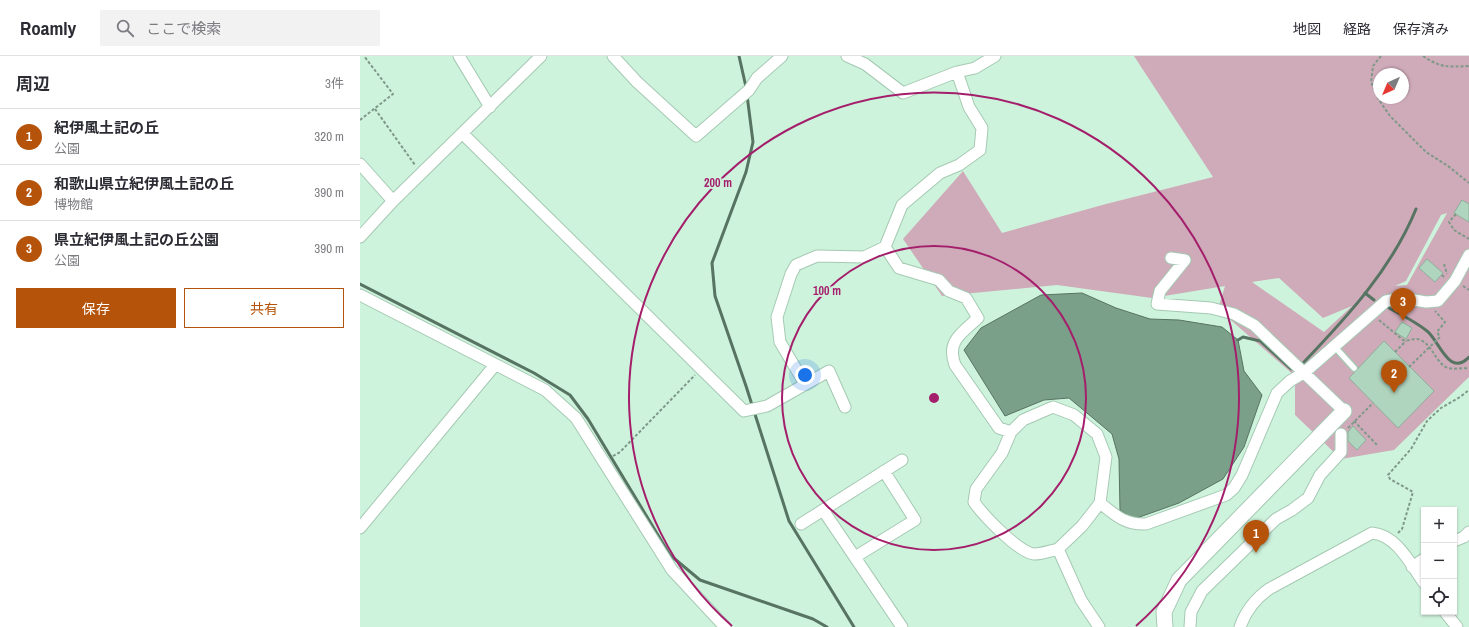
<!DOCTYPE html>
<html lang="ja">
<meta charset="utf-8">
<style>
body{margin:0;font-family:"Archivo Narrow","Noto Sans JP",sans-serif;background:#f2f2f3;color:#2b2b33}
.controls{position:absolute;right:12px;bottom:12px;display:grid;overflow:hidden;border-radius:0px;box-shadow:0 1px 3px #0004}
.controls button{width:36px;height:36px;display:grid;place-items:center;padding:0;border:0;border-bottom:1px solid #e1e1e2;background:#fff;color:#2b2b33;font:20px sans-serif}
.compass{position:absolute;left:1013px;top:12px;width:36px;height:36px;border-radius:50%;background:#fff;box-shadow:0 1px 3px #0004;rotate:224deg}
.you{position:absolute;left:445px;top:319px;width:14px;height:14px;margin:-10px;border:3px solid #fff;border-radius:50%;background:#1a73e8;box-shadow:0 0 0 6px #1a73e833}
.badge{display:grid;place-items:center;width:26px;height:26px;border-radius:50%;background:#b45309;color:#fff;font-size:13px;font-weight:700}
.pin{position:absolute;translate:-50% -33px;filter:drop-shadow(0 1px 2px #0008)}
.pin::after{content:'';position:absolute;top:21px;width:14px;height:12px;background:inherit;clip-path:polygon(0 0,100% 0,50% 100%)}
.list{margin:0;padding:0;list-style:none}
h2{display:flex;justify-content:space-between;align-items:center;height:52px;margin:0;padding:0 16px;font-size:17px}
h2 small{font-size:13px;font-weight:400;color:#7c7c81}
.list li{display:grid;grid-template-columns:26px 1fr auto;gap:12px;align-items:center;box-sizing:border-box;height:56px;padding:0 16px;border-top:1px solid #e1e1e2}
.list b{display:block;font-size:15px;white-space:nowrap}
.list p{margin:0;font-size:13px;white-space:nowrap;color:#7c7c81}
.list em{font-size:13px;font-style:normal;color:#7c7c81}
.actions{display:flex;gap:8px;padding:12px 16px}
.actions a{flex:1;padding:9px 0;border:1px solid #b45309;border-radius:0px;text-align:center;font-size:14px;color:#b45309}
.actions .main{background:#b45309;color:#fff}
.icon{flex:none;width:22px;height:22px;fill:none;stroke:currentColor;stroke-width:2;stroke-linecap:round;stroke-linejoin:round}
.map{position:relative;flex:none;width:1109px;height:571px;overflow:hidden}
header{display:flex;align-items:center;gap:24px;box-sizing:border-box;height:56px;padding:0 20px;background:#fff;border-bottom:1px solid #e1e1e2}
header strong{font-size:19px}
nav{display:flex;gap:22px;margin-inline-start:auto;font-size:14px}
.search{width:280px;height:36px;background:#f2f2f3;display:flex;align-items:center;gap:10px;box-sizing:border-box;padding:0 14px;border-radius:0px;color:#7c7c81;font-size:15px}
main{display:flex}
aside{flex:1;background:#fff}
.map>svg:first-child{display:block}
.green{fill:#cfabba;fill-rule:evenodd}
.water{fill:#7aa089;stroke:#577462}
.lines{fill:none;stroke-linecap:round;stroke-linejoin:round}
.stream{stroke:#577462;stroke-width:3}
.building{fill:#b0d5be;stroke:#8caf9a}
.lane-casing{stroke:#a5c9b3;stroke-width:8}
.street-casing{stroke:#a5c9b3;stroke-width:13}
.secondary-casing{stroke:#a5c9b3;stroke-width:17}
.path{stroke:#7e9988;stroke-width:2;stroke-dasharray:3 2;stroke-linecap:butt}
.lane{stroke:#fff;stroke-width:5.5}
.street{stroke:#fff;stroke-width:11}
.secondary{stroke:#fff;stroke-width:15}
.ring{fill:none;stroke:#a41f6b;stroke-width:2}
.centre{fill:#a41f6b;stroke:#cef3dc;stroke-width:2}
.ring-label{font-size:12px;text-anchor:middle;font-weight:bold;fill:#a41f6b;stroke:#cef3dc;stroke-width:4;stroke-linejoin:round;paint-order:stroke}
</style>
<header>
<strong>Roamly</strong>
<div class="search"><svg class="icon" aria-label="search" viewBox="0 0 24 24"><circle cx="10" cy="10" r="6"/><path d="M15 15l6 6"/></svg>ここで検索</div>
<nav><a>地図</a><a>経路</a><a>保存済み</a></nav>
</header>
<main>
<aside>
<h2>周辺<small>3件</small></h2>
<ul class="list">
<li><span class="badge">1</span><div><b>紀伊風土記の丘</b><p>公園</p></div><em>320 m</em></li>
<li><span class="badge">2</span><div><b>和歌山県立紀伊風土記の丘</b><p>博物館</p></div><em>390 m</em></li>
<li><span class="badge">3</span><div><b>県立紀伊風土記の丘公園</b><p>公園</p></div><em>390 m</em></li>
</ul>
<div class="actions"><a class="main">保存</a><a>共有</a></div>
</aside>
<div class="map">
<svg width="1109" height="571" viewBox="0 0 1109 571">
<rect width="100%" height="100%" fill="#cef3dc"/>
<path class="green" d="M 774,0 L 1109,0 L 1109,321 L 1034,394 L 981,403 L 935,359 L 935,320 L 858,253 L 865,230 L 792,242 L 697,229 L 582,240 L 543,183 L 603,115 L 642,177 L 746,148 L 853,121 ZM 1019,18 L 1043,18 L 1043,42 L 1019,42 ZM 1087,157 L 1047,229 L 1035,230 L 1046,225 L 1081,159 ZM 919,222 L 963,262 L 992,250 L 964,276 L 892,226 Z"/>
<path class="water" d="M 722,237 L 756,252 L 790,263 L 819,264 L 862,271 L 878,284 L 884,315 L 902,339 L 884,391 L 863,423 L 819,447 L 774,463 L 760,454 L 759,403 L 752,378 L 709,342 L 684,344 L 645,360 L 604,294 L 621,272 L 681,239 Z"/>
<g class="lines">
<path class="stream" d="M 379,0 L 386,31
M 387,39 L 393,86 L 386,116 L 352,207 L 355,240 L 386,330 L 429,465 L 494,571
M 0,228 L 174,317 L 210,339 L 228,363 L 310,499 L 340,524 L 453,563 L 467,571
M 1005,237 L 1014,244
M 1029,252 C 1042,259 1056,266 1067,275 C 1079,284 1089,322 1109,301
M 878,284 L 883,281 L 900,285 L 931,313
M 944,306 C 988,260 1032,212 1056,153"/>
</g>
<path class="building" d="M 1102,144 L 1109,148 L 1109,166 L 1094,157 Z
M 1067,203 L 1083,217 L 1075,226 L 1059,212 Z
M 1042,266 L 1052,272 L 1046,283 L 1035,276 Z
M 1024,285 L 1074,335 L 1038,372 L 989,322 Z
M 993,370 L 1006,384 L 997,394 L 988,385 L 988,376 Z"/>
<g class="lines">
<g class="lane-casing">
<path id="lane" d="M 974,290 L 994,312"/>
</g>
<g class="street-casing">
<path id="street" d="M 99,0 L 130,51
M 253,0 L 277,26 L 336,80 L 389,34 L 397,22 L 422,0
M 487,0 L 505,8 L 543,37 L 597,16
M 635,0 L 615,12 L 597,16 L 609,51 L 622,72 L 620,94 L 599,109 L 580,117 L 542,149 L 525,191 L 539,212 L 579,224 L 589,235 L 606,242 L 618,262 C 602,277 586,285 595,309 L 639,372 L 651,376 L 663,364 L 693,351 L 714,359 L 737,378 L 746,401 L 740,447 L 722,470 L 698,493 L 721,544 L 739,571
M 103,78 L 384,355 L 407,350 L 469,315 L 485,351
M 0,108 L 33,145
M 0,181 L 33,145 L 181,0
M 811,202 L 825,204 L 800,235 L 797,248 L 851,252 L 874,258 L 894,269 L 984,355
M 0,239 L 185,334 L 216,362 L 312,514 L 365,571
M 445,328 L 420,286 L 417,261 L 431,218 L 436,209 L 457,200 L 504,201 L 525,191
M 651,376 L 642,397 L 616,433 L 614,446 C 623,459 658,496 674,498 C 682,498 690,495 698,493
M 740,447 C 755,459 765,469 786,468 L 866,439 L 874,432 L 882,419 L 917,337 L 930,325 L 945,316 L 1026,245 L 1042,242 L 1066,246 L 1078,245 L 1095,225 L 1109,199
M 463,454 L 542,571
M 441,468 L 542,404
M 0,472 L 135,309
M 1094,485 L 1104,481 L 1109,476
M 495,501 L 555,464 L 524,415
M 1052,511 L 1064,503
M 1085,556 L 1097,571
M 830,571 L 831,556 L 842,535 L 916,463 L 932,454 L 948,442 L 960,419 L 981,396 L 981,378
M 880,571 C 886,554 895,543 909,533 L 1012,477 C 1037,479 1051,509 1064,527"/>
</g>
<g class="secondary-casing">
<path id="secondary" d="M 805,571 L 804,556 L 819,524 L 984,355"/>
</g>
<path class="path" d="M 1021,0 L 1013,10 L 1011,26 L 1019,44 L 1030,60 L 1066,96 L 1088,110 L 1109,127
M 1063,0 C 1081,12 1087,11 1109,10
M 15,53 L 55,109
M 0,64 L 33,38 L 4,0
M 1096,158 L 1089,166 L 1094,174 L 1109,183
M 1084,208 L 1087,218
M 1082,219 L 1085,222
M 1103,230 L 1109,234
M 1019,264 L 1043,284 C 1049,286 1054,281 1061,284 C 1072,290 1075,303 1084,310 C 1093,316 1101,310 1109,313
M 1035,296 L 1046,285
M 1049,311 L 1080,281 L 1077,276 L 1085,266 L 1075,255
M 994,365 L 1018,390
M 988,372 L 1013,347
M 253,400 L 260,396 L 335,319
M 1038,477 L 1042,473 L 1053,436 L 1030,423 L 1028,419 L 1051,393 L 1067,365 L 1081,352 L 1100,341 L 1109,334"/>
<use href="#lane" class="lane"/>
<use href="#street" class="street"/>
<use href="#secondary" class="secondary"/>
</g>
<g class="ring">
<circle cx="574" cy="342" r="152"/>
<path d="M372 570A305 305 0 1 1 776 570"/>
</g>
<circle cx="574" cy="342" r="6" class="centre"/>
<g class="ring-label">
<text x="358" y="131">200 m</text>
<text x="467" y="239">100 m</text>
</g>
</svg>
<div class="controls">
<button>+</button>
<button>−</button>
<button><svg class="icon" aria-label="locate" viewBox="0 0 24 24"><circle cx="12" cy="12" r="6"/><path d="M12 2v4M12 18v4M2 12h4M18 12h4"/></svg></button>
</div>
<svg class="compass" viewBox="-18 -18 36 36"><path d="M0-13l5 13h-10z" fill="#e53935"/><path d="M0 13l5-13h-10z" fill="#7c7c81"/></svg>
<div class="you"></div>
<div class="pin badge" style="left:896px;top:497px">1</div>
<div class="pin badge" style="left:1034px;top:337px">2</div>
<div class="pin badge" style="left:1043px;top:265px">3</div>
</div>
</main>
